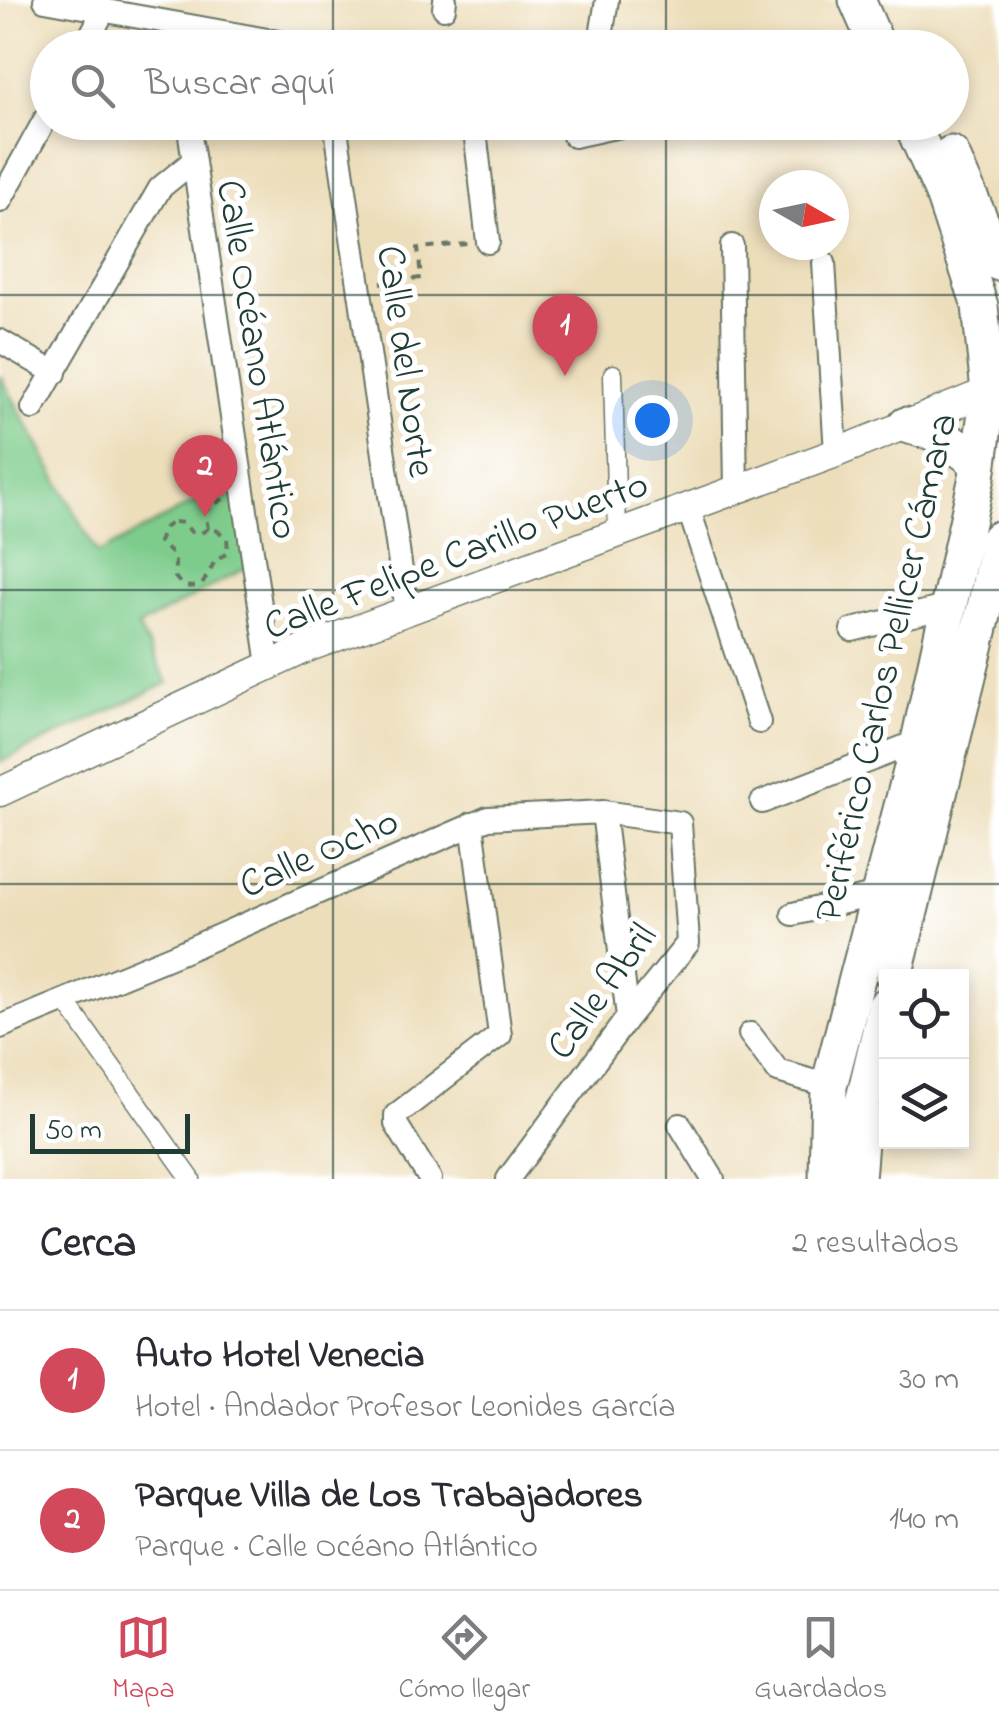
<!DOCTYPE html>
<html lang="es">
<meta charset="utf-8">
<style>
body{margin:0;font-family:"Indie Flower",sans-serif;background:#f7f7f7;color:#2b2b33}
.controls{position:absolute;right:30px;bottom:30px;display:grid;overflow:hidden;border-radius:0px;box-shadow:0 5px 15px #0003}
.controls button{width:90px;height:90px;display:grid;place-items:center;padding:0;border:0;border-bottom:2px solid #e1e1e2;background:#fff;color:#2b2b33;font:50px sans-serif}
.compass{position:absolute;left:759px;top:170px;width:90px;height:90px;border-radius:50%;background:#fff;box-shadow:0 5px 15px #0003;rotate:99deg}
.scale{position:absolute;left:30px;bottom:25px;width:160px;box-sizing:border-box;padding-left:10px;border:5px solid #1f3d34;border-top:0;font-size:28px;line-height:35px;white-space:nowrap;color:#1f3d34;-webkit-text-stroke:8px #fff;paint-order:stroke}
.you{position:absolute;left:652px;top:420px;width:35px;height:35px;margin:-25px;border:8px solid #fff;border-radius:50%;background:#1a73e8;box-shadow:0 0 0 15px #1a73e833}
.badge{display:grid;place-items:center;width:65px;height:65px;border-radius:50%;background:#d1495b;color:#fff;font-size:32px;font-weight:700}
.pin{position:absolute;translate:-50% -82px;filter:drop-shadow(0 2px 5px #0008)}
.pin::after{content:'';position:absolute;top:52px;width:35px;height:30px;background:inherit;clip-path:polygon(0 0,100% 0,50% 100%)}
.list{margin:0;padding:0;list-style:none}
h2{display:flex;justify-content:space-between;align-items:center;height:130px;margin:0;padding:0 40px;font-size:42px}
h2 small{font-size:32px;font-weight:400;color:#7c7c81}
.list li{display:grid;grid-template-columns:65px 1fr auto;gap:30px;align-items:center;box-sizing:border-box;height:140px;padding:0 40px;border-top:2px solid #e1e1e2}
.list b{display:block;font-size:38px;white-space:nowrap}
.list p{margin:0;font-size:32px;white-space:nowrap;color:#7c7c81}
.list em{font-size:32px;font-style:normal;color:#7c7c81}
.icon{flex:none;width:55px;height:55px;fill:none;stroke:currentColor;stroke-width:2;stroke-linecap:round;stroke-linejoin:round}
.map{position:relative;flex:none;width:999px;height:1179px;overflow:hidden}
.search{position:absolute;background:#fff;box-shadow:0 5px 15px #0003;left:30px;right:30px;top:30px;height:110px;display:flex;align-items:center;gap:25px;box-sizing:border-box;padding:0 35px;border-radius:55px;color:#7c7c81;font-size:38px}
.sheet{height:410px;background:#fff}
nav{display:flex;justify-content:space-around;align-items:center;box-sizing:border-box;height:140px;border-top:2px solid #e1e1e2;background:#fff;font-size:28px;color:#7c7c81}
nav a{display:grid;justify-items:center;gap:5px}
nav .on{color:#d1495b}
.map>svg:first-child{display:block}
.green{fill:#7ecc8c;stroke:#4e8460;stroke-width:2.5}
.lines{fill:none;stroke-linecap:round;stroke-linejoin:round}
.pedestrian-casing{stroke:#677563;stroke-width:21}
.minor-casing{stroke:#677563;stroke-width:26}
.tertiary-casing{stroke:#677563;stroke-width:31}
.primary-casing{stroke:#677563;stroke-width:39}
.path{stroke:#677563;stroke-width:4;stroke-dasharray:8 8;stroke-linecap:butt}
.pedestrian{stroke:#fff;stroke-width:18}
.minor{stroke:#fff;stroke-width:22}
.tertiary{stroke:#fff;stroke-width:28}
.primary{stroke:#fff;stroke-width:35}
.grid{fill:none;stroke:#1f3d34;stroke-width:2.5;stroke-opacity:0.55}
.labels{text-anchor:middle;stroke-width:10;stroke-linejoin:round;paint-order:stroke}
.street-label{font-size:40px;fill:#1f3d34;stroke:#fff}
</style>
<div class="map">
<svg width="999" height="1179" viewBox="0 0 999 1179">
<rect width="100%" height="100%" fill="#fff"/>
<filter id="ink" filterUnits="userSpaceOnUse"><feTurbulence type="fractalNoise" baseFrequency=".01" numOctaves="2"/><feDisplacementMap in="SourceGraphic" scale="20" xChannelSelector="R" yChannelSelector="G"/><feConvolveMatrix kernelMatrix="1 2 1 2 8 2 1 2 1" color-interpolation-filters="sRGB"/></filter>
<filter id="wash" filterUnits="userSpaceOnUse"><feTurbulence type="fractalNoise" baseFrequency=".0048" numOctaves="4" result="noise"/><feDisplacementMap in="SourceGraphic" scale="40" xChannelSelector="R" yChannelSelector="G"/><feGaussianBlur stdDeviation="2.25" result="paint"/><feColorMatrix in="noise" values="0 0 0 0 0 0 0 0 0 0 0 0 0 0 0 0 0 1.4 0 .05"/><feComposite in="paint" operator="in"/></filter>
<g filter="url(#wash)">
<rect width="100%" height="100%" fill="#eddebb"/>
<path class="green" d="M 0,375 L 98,554 L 236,480 L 251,565 L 138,627 L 168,683 L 0,762 Z"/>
</g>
<g filter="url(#ink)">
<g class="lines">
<g class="pedestrian-casing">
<path id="pedestrian" d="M 613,374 L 617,534
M 66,1002 L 191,1179"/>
</g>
<g class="minor-casing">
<path id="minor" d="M 45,0 L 312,48
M 444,8 L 445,0
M 84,48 L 104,10
M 599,48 L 607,0
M 188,122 L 269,665
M 335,122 L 407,611
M 474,122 L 488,242
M 605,122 L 606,129 L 642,122
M 574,136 L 606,129
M 0,201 L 48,114
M 732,246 L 736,490
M 824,263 L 836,453
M 0,341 L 55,373
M 33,408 L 160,188 L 192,162
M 688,507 L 759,722
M 852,630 L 949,606
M 762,802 L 919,741
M 603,812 L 628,1017
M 793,914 L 878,894
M 0,1027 L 182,952 L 488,818 L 603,812 L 680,823 L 688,943 L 628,1017 L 508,1179
M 750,1034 L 778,1071 L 829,1086
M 680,1125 L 713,1179
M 430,1179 L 396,1124 L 396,1115 L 500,1035 L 472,824"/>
</g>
<g class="tertiary-casing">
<path id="tertiary" d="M 0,792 L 309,647 L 836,453 L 989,391 L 999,381"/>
</g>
<g class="primary-casing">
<path id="primary" d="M 857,0 L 878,48
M 951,154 L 999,263
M 906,425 L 939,434 L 979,463
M 894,976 L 986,603 L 999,539
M 827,1179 L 829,1086 L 919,741 L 977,477 L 989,391 L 980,306 L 942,191 L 911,122
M 857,1179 L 863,1103 L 886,1006"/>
</g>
<path class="path" d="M 381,283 L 421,278 L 418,248 L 468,244
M 174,522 L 184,523 L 191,532 L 201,533 L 211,527 L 227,537 L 228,553 L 216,559 L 202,585 C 189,588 184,588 175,577 L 175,557 L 159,542 L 165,527 Z
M 208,529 L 205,511 L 223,499"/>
<use href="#pedestrian" class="pedestrian"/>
<use href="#minor" class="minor"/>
<use href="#tertiary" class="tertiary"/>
<use href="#primary" class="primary"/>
</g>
</g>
<path class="grid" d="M 333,0 L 333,48M 666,0 L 666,48M 333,122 L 333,1179M 666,122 L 666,1179M 0,295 L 999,295M 0,590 L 999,590M 0,884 L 999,884"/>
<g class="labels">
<g class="street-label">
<text transform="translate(260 359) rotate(81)" y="14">Calle Océano Atlántico</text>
<text transform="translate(408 361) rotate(82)" y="14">Calle del Norte</text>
<text transform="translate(455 553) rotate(-21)" y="14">Calle Felipe Carillo Puerto</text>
<text transform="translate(884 667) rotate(-77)" y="14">Periférico Carlos Pellicer Cámara</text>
<text transform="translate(318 851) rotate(-24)" y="14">Calle Ocho</text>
<text transform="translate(600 990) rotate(-54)" y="14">Calle Abril</text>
</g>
</g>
</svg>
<div class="controls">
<button><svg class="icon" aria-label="locate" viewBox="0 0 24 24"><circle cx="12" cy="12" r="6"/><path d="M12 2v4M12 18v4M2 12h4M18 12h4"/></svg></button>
<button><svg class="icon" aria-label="layers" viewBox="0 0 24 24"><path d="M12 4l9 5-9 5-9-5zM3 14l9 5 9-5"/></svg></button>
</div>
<svg class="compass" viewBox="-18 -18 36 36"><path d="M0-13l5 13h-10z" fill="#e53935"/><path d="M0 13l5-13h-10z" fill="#7c7c81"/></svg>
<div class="scale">50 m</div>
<div class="you"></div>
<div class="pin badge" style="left:565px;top:376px">1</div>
<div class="pin badge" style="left:205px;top:517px">2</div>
<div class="search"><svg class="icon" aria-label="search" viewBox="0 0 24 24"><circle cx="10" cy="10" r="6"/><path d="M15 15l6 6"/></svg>Buscar aquí</div>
</div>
<section class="sheet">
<h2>Cerca<small>2 resultados</small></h2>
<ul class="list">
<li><span class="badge">1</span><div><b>Auto Hotel Venecia</b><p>Hotel · Andador Profesor Leonides García</p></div><em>30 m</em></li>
<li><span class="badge">2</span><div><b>Parque Villa de Los Trabajadores</b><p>Parque · Calle Océano Atlántico</p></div><em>140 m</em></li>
</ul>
</section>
<nav>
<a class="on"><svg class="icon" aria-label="map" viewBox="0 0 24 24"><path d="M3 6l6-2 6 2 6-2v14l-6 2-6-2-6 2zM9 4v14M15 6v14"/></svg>Mapa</a>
<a><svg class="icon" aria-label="directions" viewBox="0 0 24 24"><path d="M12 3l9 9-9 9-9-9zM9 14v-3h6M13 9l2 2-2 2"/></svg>Cómo llegar</a>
<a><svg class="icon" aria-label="saved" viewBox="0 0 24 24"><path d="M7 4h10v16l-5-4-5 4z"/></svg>Guardados</a>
</nav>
